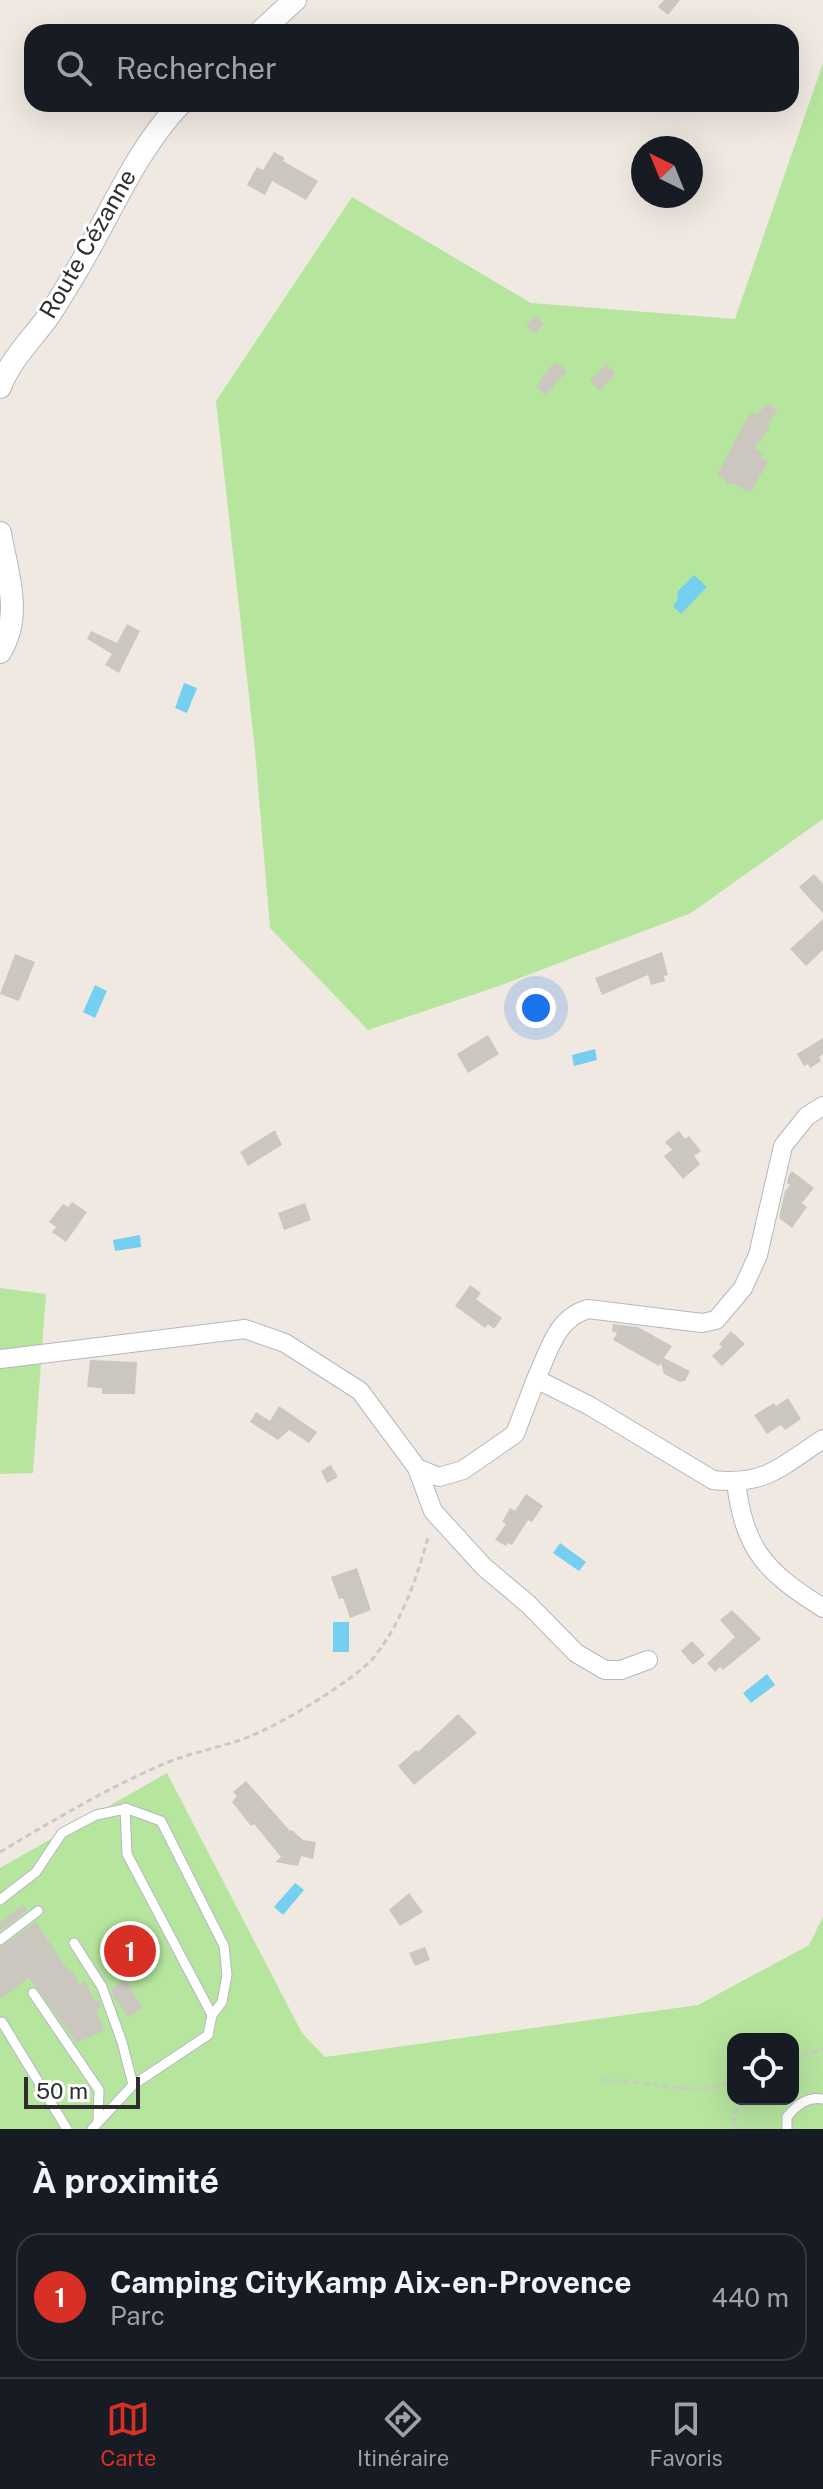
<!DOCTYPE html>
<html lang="fr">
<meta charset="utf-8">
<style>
body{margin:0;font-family:"Public Sans",sans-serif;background:#20242c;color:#f1f3f6}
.controls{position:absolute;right:24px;bottom:24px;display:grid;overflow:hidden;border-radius:16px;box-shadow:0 8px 32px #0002}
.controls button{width:72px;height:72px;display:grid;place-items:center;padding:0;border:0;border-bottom:2px solid #363941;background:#171b24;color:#f1f3f6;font:40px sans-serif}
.compass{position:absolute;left:631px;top:136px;width:72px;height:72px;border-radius:50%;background:#171b24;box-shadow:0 8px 32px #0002;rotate:317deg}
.scale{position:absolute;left:24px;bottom:20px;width:116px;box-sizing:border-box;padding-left:8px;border:4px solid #2e2e2e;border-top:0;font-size:22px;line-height:28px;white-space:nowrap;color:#2e2e2e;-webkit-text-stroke:6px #fff;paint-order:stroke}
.you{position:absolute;left:536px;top:1008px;width:28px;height:28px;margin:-20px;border:6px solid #fff;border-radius:50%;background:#1a73e8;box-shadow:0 0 0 12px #1a73e833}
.badge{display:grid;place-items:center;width:52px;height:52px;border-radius:50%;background:#d93025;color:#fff;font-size:26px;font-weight:700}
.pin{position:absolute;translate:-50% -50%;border:4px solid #fff;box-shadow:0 2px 8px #0006}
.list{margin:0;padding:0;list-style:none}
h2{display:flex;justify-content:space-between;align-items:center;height:104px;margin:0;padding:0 32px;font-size:34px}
h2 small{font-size:26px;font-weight:400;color:#9ea1a6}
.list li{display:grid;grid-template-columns:52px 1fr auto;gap:24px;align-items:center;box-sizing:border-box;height:128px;margin:0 16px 16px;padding:0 16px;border:2px solid #363941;border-radius:24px}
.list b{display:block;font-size:30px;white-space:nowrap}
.list p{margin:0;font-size:26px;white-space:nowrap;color:#9ea1a6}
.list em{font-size:26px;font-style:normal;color:#9ea1a6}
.icon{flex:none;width:44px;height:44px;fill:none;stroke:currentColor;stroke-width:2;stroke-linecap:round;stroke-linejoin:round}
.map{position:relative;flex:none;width:823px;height:2129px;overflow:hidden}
.search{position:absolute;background:#171b24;box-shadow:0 8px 32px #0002;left:24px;right:24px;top:24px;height:88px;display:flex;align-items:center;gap:20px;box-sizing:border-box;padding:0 28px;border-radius:24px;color:#9ea1a6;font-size:30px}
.sheet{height:248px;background:#171b24}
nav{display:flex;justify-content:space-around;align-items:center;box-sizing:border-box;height:112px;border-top:2px solid #363941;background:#171b24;font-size:22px;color:#9ea1a6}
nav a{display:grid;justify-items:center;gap:4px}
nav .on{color:#d93025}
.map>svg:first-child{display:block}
.green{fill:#b6e59e;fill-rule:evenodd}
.water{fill:#75cff0}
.building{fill:#cbc7bf}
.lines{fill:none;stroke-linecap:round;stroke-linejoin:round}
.service-casing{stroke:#b4b7c1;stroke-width:11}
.minor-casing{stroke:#b4b7c1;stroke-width:20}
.tertiary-casing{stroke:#b4b7c1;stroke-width:24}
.path{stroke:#c9c9c9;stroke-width:3;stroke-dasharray:6 4;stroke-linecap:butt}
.service{stroke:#fff;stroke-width:9}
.minor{stroke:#fff;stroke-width:18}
.tertiary{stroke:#fff;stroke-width:22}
.labels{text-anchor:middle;stroke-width:6;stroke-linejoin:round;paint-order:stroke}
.street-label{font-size:24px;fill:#2e2e2e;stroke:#fff}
</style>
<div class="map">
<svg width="823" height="2129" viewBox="0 0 823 2129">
<rect width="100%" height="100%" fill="#efe9e1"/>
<path class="green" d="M 823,63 L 823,819 L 691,913 L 496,987 L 368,1030 L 270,928 L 255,750 L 216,401 L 352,197 L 531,303 L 735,319 Z
M 0,1288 L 46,1294 L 33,1473 L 0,1474 Z
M 167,1773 L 302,2033 L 325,2057 L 698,2005 L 809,1945 L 823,1917 L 823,2129 L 0,2129 L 0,1868 ZM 733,2039 L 793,2039 L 793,2099 L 733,2099 Z"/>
<path class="water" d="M 694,575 L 707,587 L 681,614 L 673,606 L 677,601 L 678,591 Z
M 184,683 L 197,688 L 187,713 L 175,708 Z
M 95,985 L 107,991 L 95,1018 L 83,1012 Z
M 595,1049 L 597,1060 L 574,1066 L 572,1055 Z
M 140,1235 L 141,1247 L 115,1251 L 113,1240 Z
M 560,1543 L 586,1562 L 579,1571 L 553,1553 Z
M 333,1622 L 349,1622 L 349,1652 L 333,1652 Z
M 767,1674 L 775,1685 L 751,1703 L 743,1693 Z
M 295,1883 L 304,1890 L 283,1915 L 274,1907 Z"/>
<path class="building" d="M 664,0 L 680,0 L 668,15 L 658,7 Z
M 274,152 L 285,158 L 283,161 L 318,181 L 306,200 L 272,181 L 265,195 L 247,185 L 257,167 L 263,170 Z
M 534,316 L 544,323 L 536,333 L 526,326 Z
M 557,362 L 567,371 L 546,395 L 536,387 L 550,367 Z
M 606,364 L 616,373 L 600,391 L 589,381 Z
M 768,403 L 778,411 L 766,425 L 770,428 L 754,449 L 764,454 L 761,458 L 768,462 L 750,493 L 733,483 L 727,485 L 725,479 L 717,474 L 747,418 L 752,412 L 756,415 Z
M 127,624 L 140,631 L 119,673 L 105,665 L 112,654 L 87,639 L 91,631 L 117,643 Z
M 814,874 L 823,884 L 823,913 L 799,887 Z
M 823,919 L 823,950 L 806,966 L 790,949 Z
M 662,952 L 668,975 L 664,976 L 665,981 L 651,985 L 648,975 L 602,995 L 595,978 Z
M 15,954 L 35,962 L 19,1001 L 0,994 Z
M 488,1035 L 499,1054 L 468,1073 L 457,1054 Z
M 823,1038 L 823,1054 L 819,1057 L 821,1061 L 810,1068 L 808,1064 L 804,1066 L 797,1054 Z
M 275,1130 L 282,1145 L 248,1166 L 240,1152 Z
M 679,1131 L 685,1139 L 689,1136 L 701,1151 L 694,1156 L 700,1164 L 683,1179 L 664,1156 L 672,1150 L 665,1142 Z
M 792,1171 L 814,1188 L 802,1203 L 807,1207 L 792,1228 L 779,1218 L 785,1191 L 790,1185 L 787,1183 L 789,1175 Z
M 72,1202 L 87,1212 L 66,1242 L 52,1232 L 56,1227 L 49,1222 L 63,1204 L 68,1207 Z
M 305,1203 L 311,1220 L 284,1230 L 278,1213 Z
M 470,1285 L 481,1293 L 476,1299 L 502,1318 L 494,1329 L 488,1324 L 485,1328 L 455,1306 Z
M 613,1324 L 638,1327 L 672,1346 L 664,1358 L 690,1371 L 685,1381 L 680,1382 L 664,1374 L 661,1363 L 659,1366 L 613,1340 L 617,1333 L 612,1331 Z
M 731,1331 L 745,1344 L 722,1366 L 712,1356 L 722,1347 L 719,1344 Z
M 90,1360 L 137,1362 L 135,1394 L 102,1394 L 102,1388 L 87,1387 Z
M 788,1398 L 801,1419 L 785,1430 L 781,1425 L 767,1434 L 754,1415 L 774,1403 L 776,1406 Z
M 279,1406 L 317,1432 L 309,1443 L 289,1430 L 278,1440 L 250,1422 L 256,1412 L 270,1421 Z
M 331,1465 L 338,1477 L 327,1483 L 321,1471 Z
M 526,1494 L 543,1506 L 532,1522 L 528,1520 L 512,1545 L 508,1543 L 506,1546 L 495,1540 L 506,1524 L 502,1522 L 510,1508 L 515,1511 Z
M 357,1568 L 371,1610 L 350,1618 L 343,1598 L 339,1599 L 331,1577 Z
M 732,1610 L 761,1639 L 723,1670 L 720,1667 L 715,1672 L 707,1663 L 735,1637 L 720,1620 Z
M 692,1641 L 705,1655 L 693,1665 L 681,1651 Z
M 458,1714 L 477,1733 L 414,1785 L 398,1766 L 416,1750 L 418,1752 Z
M 246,1781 L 290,1831 L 292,1830 L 303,1840 L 316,1842 L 313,1859 L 301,1856 L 298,1866 L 275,1862 L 281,1857 L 254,1824 L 251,1826 L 232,1802 L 237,1796 L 233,1792 Z
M 409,1893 L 423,1912 L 400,1926 L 389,1910 Z
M 23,1904 L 27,1910 L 0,1931 L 0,1923 Z
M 36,1922 L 69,1972 L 73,1970 L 79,1984 L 85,1981 L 95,2002 L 99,1999 L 101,2007 L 96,2010 L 105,2030 L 77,2043 L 29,1978 L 0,1999 L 0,1947 Z
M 425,1947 L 430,1960 L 415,1966 L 409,1953 Z
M 125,1979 L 143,2008 L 128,2017 L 117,2000 L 115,2001 L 111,1990 Z"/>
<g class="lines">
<g class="service-casing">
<path id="service" d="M 0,1900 L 36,1872 L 62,1833 L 96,1815 L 125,1809
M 0,1940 L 38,1911
M 74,1943 L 102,1987 L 122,2042 L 133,2085
M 33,1993 L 99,2090 L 98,2120
M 2,2022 L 67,2129
M 92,2129 L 133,2085 L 208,2035 L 212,2015 L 222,2002 L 227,1975 L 224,1946 L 161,1821 L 125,1808 L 127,1854 L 212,2015
M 787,2129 L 787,2117 C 797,2105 807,2096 823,2099"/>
</g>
<g class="minor-casing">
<path id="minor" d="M 0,1359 L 245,1329 L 285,1343 L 360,1391 L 417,1468 L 433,1511 L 484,1567 L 528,1604 L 576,1653 L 605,1670 L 621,1670 L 648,1660
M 536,1379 C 549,1351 556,1318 588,1309 L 702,1323 L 716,1320 L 743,1288 L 758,1255 L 783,1146 L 807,1116 L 823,1106
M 417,1468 L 439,1477 L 463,1470 L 515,1434 L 536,1379 L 590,1406 L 713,1480 C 765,1486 782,1466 823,1439
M 736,1483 C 745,1551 766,1572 823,1608"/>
</g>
<g class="tertiary-casing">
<path id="tertiary" d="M 260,32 L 295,0
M 0,387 C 11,359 31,340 48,317 C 56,305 64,292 71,280 C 108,221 132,155 180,104
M 0,533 C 7,574 23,614 0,652"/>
</g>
<path class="path" d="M 0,1852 C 54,1820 109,1787 166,1763 C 195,1751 225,1747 253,1735 C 281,1724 358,1678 375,1656 C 403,1620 417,1577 429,1534
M 793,2058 L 823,2049
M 603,2080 C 647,2079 690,2098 733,2082
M 741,2129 L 735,2127 L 733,2114 L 750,2099"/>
<use href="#service" class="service"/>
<use href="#minor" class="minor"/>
<use href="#tertiary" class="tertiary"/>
</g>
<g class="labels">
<g class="street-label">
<text transform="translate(88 244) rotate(-60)" y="8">Route Cézanne</text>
</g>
</g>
</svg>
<div class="controls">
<button><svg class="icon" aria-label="locate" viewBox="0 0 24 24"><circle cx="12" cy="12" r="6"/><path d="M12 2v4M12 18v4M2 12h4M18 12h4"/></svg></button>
</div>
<svg class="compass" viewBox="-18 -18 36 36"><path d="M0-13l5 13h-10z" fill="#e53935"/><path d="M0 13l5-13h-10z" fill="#9ea1a6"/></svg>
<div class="scale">50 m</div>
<div class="you"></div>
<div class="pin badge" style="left:130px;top:1951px">1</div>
<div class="search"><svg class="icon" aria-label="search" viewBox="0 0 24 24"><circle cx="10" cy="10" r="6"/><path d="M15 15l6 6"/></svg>Rechercher</div>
</div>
<section class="sheet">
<h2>À proximité<small></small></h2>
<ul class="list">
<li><span class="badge">1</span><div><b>Camping CityKamp Aix-en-Provence</b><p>Parc</p></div><em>440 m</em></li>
</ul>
</section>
<nav>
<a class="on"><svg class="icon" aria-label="map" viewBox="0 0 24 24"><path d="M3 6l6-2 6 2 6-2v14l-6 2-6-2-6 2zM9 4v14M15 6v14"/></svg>Carte</a>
<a><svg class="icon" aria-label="directions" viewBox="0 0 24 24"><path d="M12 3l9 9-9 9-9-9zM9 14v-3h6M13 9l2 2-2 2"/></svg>Itinéraire</a>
<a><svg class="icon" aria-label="saved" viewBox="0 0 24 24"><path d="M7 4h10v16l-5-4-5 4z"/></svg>Favoris</a>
</nav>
